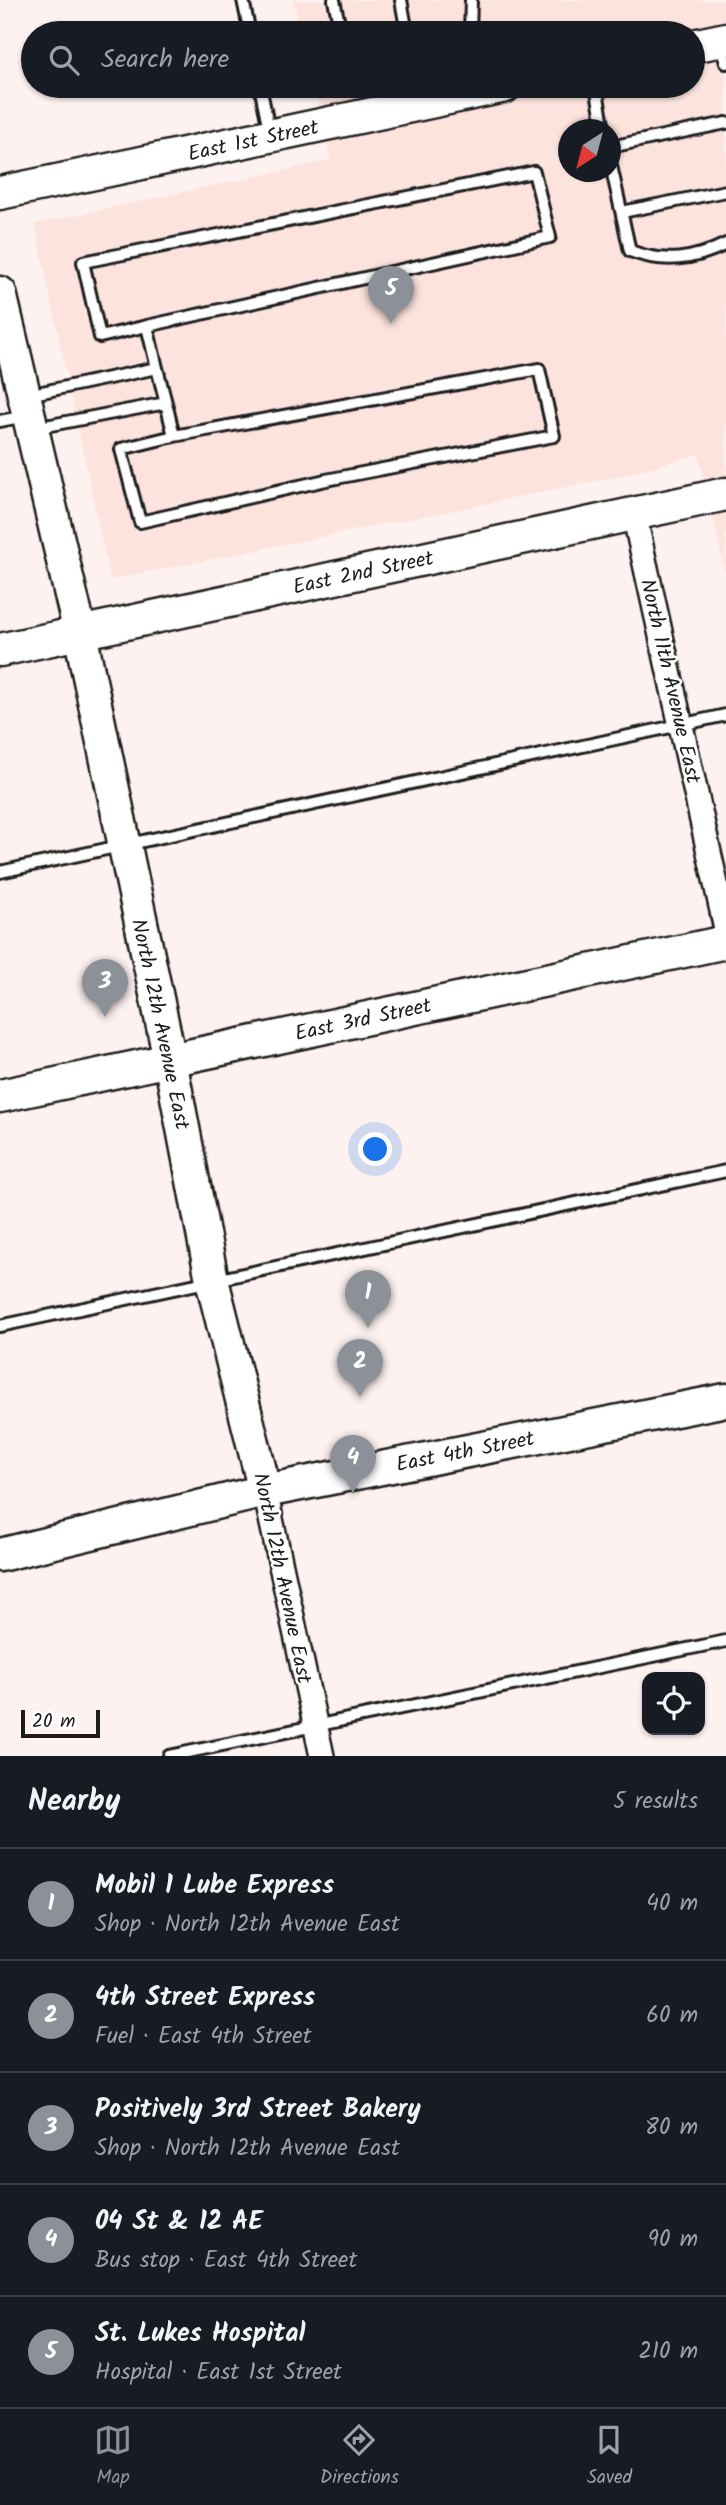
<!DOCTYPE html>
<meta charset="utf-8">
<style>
body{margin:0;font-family:Kalam,sans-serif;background:#20242c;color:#f1f3f6}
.controls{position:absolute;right:21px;bottom:21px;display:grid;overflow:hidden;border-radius:14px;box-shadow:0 2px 5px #0004}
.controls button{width:63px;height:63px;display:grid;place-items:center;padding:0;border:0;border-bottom:2px solid #363941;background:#171b24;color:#f1f3f6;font:35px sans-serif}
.compass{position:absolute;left:558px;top:119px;width:63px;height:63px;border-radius:50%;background:#171b24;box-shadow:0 2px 5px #0004;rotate:216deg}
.scale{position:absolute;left:21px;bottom:18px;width:79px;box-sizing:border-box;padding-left:7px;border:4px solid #1c1c1c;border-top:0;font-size:19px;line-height:24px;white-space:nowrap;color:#1c1c1c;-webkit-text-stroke:5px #fff;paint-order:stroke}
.you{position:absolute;left:376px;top:1150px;width:24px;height:24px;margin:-18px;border:5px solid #fff;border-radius:50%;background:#1a73e8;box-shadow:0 0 0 10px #1a73e833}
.badge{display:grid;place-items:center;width:46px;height:46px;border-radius:50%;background:#8c9099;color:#fff;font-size:23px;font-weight:700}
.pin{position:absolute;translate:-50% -58px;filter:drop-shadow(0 2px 4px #0008)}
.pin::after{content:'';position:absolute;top:37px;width:24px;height:21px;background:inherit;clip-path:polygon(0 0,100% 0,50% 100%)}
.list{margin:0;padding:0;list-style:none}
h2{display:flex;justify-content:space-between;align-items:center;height:91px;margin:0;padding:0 28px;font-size:30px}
h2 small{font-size:23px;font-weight:400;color:#9ea1a6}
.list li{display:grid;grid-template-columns:46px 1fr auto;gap:21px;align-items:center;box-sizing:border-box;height:112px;padding:0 28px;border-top:2px solid #363941}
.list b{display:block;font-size:26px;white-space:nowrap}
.list p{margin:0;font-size:23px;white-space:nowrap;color:#9ea1a6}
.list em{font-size:23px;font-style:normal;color:#9ea1a6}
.icon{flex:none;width:38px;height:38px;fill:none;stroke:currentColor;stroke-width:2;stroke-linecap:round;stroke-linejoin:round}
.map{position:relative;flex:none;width:726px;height:1756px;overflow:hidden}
.search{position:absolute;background:#171b24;box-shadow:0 2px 5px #0004;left:21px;right:21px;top:21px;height:77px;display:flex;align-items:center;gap:18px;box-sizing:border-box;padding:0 24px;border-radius:38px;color:#9ea1a6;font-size:26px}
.sheet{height:651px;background:#171b24}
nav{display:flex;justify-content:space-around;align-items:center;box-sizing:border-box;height:98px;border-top:2px solid #363941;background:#171b24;font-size:19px;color:#9ea1a6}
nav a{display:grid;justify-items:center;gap:4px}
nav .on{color:#8c9099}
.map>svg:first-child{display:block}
.built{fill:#fde3de;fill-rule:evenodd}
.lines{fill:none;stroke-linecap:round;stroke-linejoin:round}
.lane-casing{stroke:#1c1c1c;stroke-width:16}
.street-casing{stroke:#1c1c1c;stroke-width:28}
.secondary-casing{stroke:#1c1c1c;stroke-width:37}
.lane{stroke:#fff;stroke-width:10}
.street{stroke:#fff;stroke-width:23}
.secondary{stroke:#fff;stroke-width:32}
.labels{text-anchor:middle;stroke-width:5;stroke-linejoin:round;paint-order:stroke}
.street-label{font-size:21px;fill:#1c1c1c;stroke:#fff}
</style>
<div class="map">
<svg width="726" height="1756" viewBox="0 0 726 1756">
<rect width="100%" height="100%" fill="#fef2f0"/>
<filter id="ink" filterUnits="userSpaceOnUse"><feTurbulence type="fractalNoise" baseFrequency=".0143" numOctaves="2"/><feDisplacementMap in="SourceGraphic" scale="14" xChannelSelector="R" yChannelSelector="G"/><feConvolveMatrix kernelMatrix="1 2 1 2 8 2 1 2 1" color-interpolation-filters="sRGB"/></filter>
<g filter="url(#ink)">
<path class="built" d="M 293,0 L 726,0 L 726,576 L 698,454 L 616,477 L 110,580 L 35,224 L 331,160 L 314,86 L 693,86 L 693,33 L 301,33 ZM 568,130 L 610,130 L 610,172 L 568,172 Z"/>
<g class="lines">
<g class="lane-casing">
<path id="lane" d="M 243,0 L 250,33
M 334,0 L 341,33
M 401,0 L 407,33
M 470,33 L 471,0
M 720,42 L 726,63
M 260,86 L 270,134
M 596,86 L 604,130
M 610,147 L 726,123
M 610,161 L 630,251 C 664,264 694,260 726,244
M 622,212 L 726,191
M 147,326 L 100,337 L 83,262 L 534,172 L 550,237 L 147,326 L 157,368
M 28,395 L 157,368 L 166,403 L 35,428
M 166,403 L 174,436 L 539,369 L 554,436 L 326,480 L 140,522 L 121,449 L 174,436
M 0,421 L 25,416
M 0,872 L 726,715
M 0,1326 L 726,1171
M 169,1756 L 726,1641"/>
</g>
<g class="street-casing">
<path id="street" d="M 634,514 L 726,929
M 265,1491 L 322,1756"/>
</g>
<g class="secondary-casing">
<path id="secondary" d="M 693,46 L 726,39
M 0,193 L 505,86
M 0,293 L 80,633 L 170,1060 L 212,1280 L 265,1491
M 0,650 L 726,494
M 0,1096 L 726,942
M 0,1555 L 265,1491 L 726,1400"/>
</g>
<use href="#lane" class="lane"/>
<use href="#street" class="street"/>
<use href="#secondary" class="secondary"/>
</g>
</g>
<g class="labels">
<g class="street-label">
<text transform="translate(253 140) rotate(-12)" y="7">East 1st Street</text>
<text transform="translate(363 572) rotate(-12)" y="7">East 2nd Street</text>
<text transform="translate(671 681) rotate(77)" y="7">North 11th Avenue East</text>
<text transform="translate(363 1019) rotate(-12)" y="7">East 3rd Street</text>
<text transform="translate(161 1024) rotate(78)" y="7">North 12th Avenue East</text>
<text transform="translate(465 1451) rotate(-11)" y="7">East 4th Street</text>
<text transform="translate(283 1578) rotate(78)" y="7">North 12th Avenue East</text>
</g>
</g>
</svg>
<div class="controls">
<button><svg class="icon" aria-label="locate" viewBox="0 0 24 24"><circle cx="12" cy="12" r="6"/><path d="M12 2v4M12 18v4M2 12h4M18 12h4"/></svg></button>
</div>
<svg class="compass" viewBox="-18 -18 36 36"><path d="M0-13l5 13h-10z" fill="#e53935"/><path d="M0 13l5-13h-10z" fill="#9ea1a6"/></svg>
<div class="scale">20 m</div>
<div class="you"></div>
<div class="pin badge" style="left:368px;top:1328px">1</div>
<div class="pin badge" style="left:360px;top:1397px">2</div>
<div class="pin badge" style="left:105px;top:1017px">3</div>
<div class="pin badge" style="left:353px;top:1493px">4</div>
<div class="pin badge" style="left:391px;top:324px">5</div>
<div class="search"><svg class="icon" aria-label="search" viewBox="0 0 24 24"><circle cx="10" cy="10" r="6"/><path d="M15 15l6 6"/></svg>Search here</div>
</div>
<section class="sheet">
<h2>Nearby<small>5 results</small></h2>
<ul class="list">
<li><span class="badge">1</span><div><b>Mobil 1 Lube Express</b><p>Shop · North 12th Avenue East</p></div><em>40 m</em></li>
<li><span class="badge">2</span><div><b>4th Street Express</b><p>Fuel · East 4th Street</p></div><em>60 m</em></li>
<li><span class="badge">3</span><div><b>Positively 3rd Street Bakery</b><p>Shop · North 12th Avenue East</p></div><em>80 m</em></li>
<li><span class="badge">4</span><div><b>04 St &amp; 12 AE</b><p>Bus stop · East 4th Street</p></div><em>90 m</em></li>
<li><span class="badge">5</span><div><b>St. Lukes Hospital</b><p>Hospital · East 1st Street</p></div><em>210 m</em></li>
</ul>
</section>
<nav>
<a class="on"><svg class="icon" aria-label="map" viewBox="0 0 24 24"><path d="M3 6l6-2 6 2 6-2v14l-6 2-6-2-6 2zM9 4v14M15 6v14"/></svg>Map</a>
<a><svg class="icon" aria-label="directions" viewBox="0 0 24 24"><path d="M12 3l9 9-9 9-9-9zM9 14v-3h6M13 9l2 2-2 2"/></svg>Directions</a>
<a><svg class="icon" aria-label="saved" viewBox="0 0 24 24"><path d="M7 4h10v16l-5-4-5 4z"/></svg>Saved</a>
</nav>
